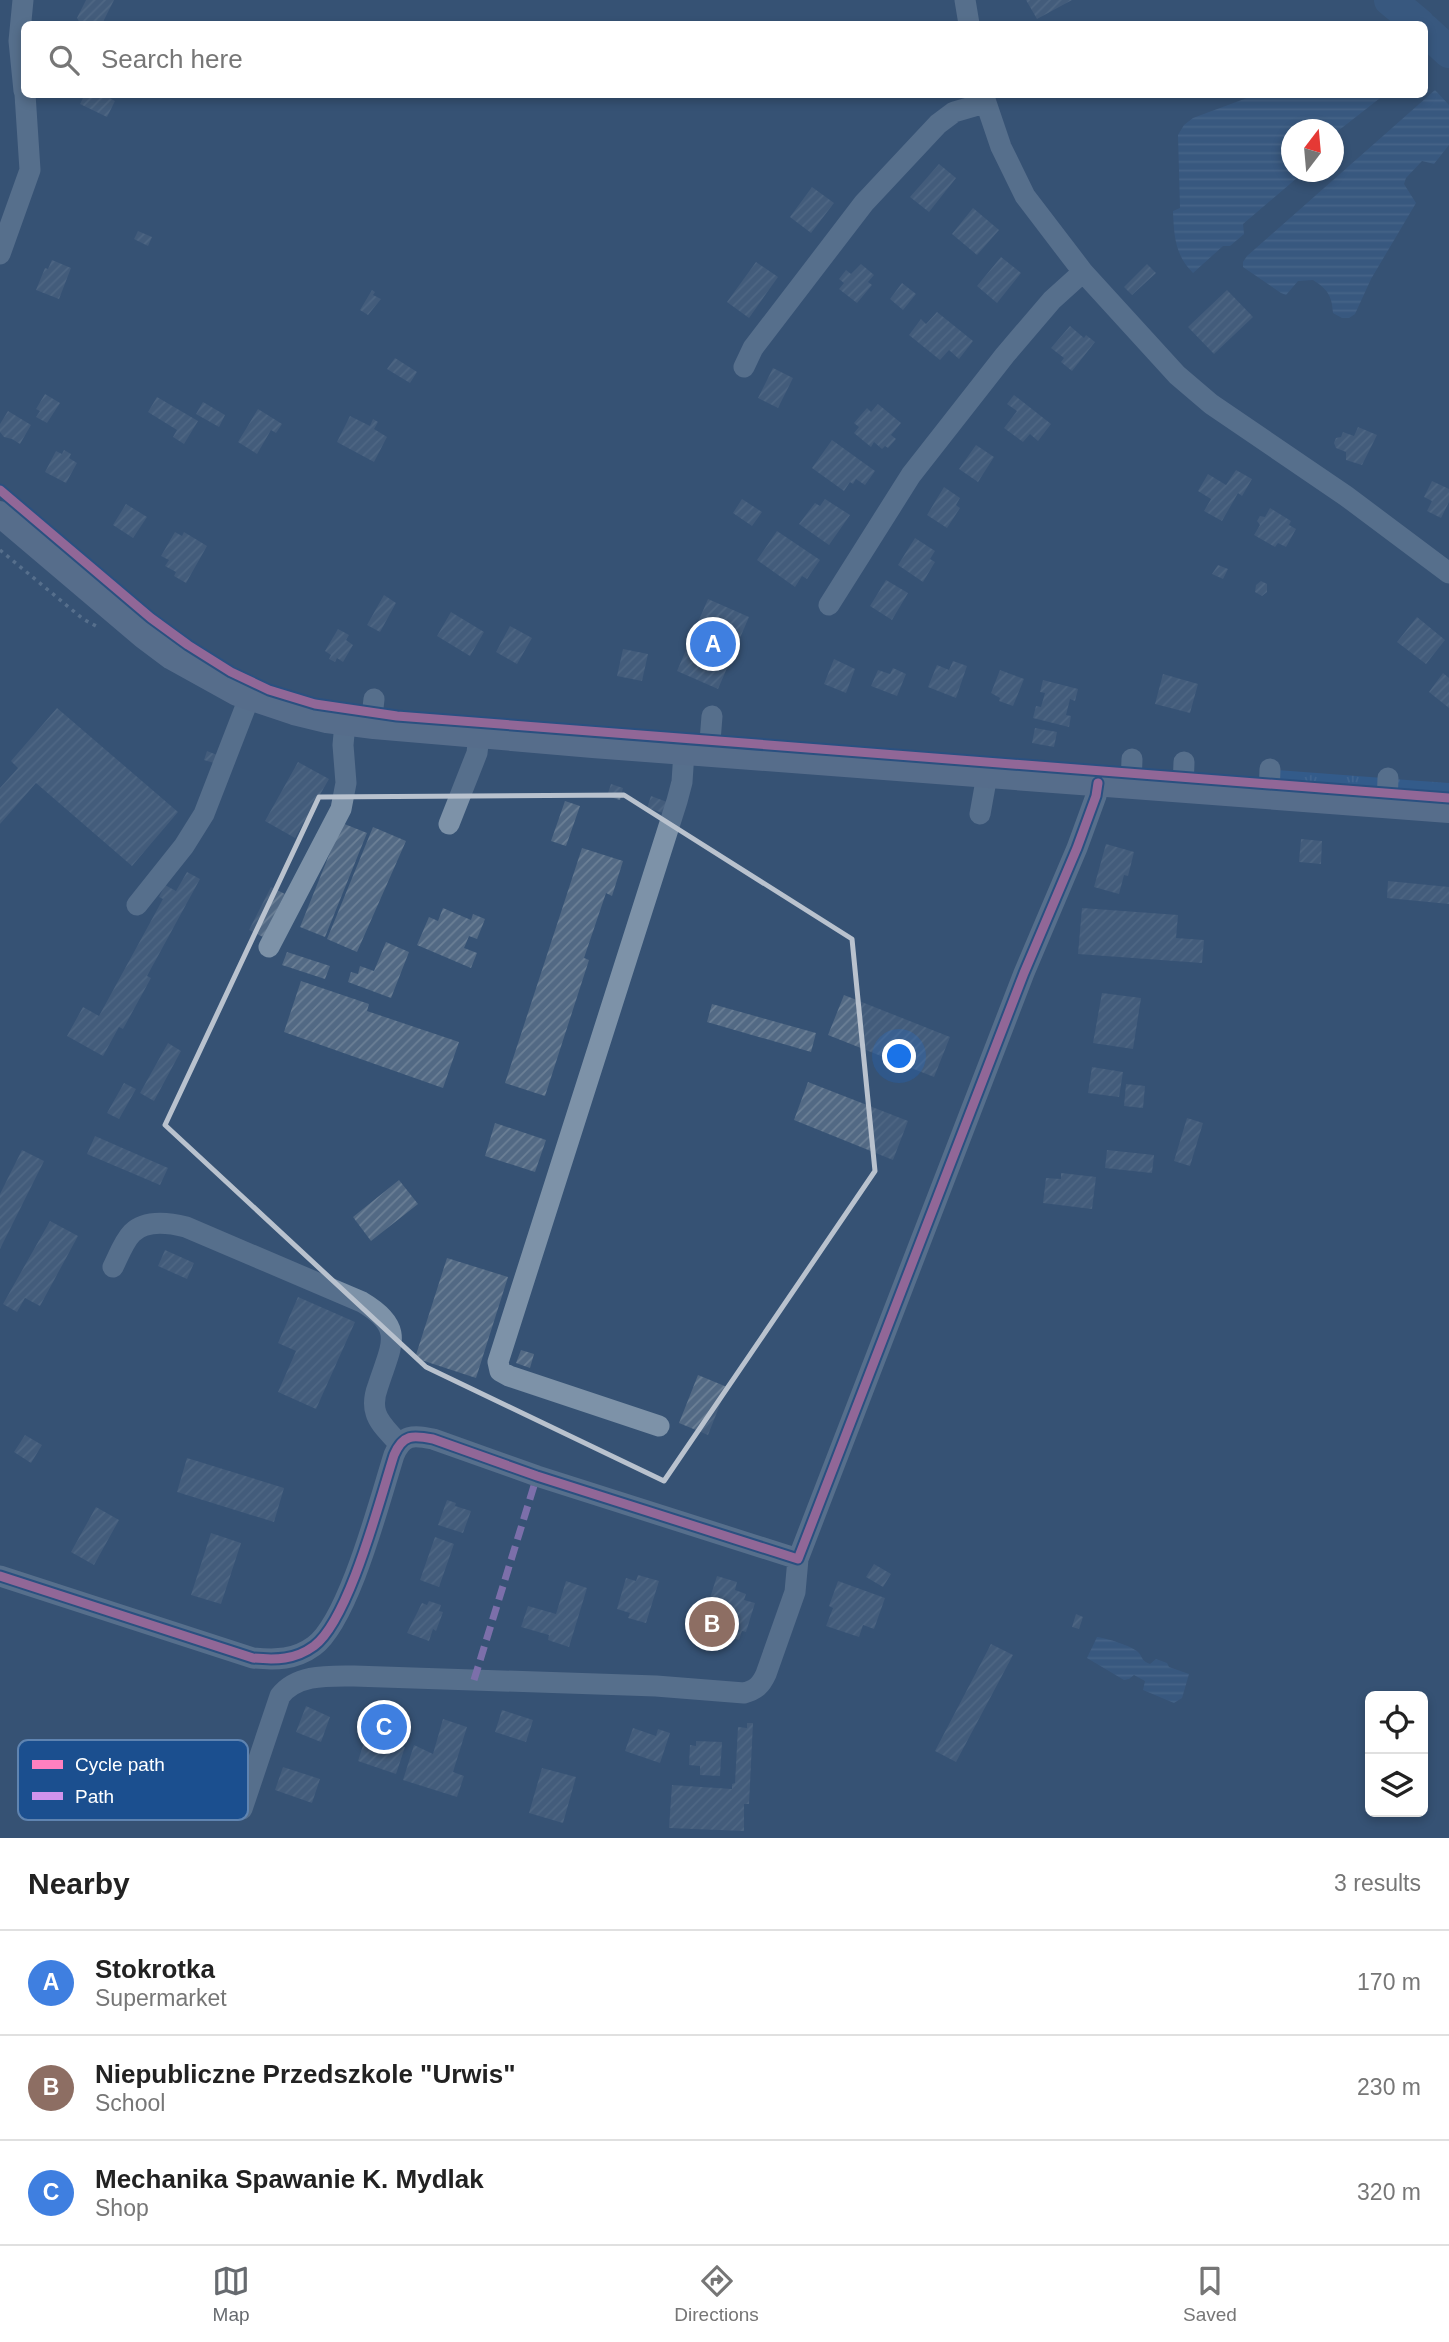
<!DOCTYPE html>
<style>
body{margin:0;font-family:Helvetica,sans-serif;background:#f6f6f6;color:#222}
.controls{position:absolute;right:21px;bottom:21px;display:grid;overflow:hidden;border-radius:10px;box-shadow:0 4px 10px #0003}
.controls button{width:63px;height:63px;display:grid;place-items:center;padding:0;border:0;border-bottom:2px solid #e0e0e0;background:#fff;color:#222;font:35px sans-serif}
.compass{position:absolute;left:1281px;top:119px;width:63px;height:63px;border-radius:50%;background:#fff;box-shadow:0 4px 10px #0003;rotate:16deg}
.you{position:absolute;left:900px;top:1057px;width:24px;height:24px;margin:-18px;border:5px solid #fff;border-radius:50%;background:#1a73e8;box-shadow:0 0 0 10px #1a73e833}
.badge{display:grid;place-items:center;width:46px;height:46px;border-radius:50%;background:#666a6f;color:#fff;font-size:23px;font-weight:700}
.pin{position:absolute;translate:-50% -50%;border:4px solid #fff;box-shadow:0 2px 7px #0006}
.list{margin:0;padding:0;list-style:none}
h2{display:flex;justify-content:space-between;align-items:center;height:91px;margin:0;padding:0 28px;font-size:30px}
h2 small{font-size:23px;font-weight:400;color:#767676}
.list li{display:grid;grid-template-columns:46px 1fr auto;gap:21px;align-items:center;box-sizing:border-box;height:105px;padding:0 28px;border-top:2px solid #e0e0e0}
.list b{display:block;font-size:26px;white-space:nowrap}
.list p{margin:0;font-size:23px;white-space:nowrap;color:#767676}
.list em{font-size:23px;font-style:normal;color:#767676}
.icon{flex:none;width:38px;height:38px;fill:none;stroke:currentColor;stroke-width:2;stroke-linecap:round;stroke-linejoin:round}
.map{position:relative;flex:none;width:1449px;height:1838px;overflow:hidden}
.search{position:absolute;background:#fff;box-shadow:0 4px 10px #0003;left:21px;right:21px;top:21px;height:77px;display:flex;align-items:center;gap:18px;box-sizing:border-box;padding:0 24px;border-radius:10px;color:#767676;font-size:26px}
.sheet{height:406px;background:#fff}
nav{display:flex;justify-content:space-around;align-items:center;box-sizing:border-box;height:98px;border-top:2px solid #e0e0e0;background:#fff;font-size:19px;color:#767676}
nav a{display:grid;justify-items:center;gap:4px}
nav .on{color:#666a6f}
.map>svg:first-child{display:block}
.grass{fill:url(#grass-tufts)}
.water{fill:url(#water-rules)}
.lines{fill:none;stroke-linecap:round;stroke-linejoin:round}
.river{stroke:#3b618d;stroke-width:32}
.building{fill:url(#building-hatch)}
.path{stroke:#7d92a8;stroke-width:3.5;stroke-dasharray:3.5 5;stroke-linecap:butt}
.minor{stroke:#7d92a8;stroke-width:21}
.major{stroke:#7d8ea7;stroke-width:26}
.quiet{stroke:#d193ec;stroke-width:7;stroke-dasharray:14 7;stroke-linecap:butt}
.cycleway-casing{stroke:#1b4f8f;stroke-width:13}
.cycleway{stroke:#ff80c0;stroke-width:9}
.marked{fill:none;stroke:#b9c2ce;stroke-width:5;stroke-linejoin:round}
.key{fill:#1b4f8f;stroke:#5f84b1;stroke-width:2}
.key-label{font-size:19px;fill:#fff}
</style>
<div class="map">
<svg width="1449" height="1838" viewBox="0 0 1449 1838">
<defs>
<pattern id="grass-tufts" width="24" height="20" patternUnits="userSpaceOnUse" patternTransform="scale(1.75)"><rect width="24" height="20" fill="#2f66a5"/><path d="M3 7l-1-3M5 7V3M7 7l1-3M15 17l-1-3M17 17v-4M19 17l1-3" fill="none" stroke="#4e7db2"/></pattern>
<pattern id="water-rules" width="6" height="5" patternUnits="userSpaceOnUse" patternTransform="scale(1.75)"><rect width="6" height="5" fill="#3b618d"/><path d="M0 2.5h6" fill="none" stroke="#58799e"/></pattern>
<pattern id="building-hatch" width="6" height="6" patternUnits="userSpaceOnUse" patternTransform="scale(1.75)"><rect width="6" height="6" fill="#526984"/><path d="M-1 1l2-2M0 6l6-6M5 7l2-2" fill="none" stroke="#6c8096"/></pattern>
</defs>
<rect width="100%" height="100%" fill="#365274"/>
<path class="grass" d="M 1277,770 L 1383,778 L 1381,788 L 1278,779 Z
M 1393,779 L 1449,783 L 1449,793 L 1395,789 Z"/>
<path class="water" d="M 1435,90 L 1449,105 L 1449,145 L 1434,164 L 1422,161 L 1406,178 L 1404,184 L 1416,203 L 1371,279 L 1355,314 L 1349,318 L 1342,318 L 1333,313 C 1332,295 1327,289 1313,280 L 1298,281 L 1286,295 L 1281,293 L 1243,267 L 1243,262 L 1247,256 Z
M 1255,95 L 1384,95 L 1334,134 L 1334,130 L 1292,130 L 1292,172 L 1304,172 L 1243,224 L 1244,234 L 1230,246 L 1223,246 L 1193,273 C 1175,255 1174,236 1173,211 L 1180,208 L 1178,135 L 1184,125 L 1193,118 Z
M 1097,1637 C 1106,1638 1132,1646 1138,1652 C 1143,1657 1141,1661 1150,1664 L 1156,1659 L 1167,1663 L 1169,1667 L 1189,1674 L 1182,1698 L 1174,1703 L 1143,1690 L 1145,1681 L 1134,1675 L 1129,1679 L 1124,1680 L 1087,1658 Z"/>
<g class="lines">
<path class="river" d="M 1390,0 L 1419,24
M 1424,29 L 1449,52"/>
</g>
<path class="building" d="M 86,0 L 114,0 L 102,24 L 80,23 L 77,18 Z
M 1026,0 L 1072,0 L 1037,19 Z
M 85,94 L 102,94 L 115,101 L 107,117 L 80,104 Z
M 939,164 L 956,178 L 929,212 L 910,197 Z
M 812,187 L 834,203 L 811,233 L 790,217 Z
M 973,208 L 999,230 L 977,255 L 952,234 Z
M 138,231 L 152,237 L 148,246 L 134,239 Z
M 1001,257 L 1021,273 L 997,303 L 977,286 Z
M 52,260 L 71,268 L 59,299 L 36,290 L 45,268 L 48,269 Z
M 756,262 L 778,277 L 749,318 L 727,302 Z
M 861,264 L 874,275 L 868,282 L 872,285 L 857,303 L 839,289 L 844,283 L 839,279 L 846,270 L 851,274 Z
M 1147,264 L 1156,273 L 1132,295 L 1124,287 Z
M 902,283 L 916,294 L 903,310 L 890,299 Z
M 372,290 L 375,292 L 373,295 L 381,299 L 368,315 L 360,310 Z
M 1227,290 L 1253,317 L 1214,354 L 1188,327 Z
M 937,312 L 973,341 L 959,359 L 949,350 L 940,360 L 909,335 L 921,319 L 926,324 Z
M 1070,326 L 1084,338 L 1086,335 L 1095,342 L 1072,371 L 1061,362 L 1064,358 L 1051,348 Z
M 395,358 L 417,372 L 410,383 L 387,369 Z
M 773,368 L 793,378 L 778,408 L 758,398 Z
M 45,394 L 60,403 L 47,423 L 36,417 L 40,411 L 36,409 Z
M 1014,395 L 1051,424 L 1038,441 L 1030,434 L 1023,442 L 1004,428 L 1017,411 L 1007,404 Z
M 157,397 L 198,421 L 184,444 L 173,437 L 177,430 L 148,412 Z
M 203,402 L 225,415 L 219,427 L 196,414 Z
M 878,404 L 901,423 L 891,435 L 896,439 L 888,448 L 885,446 L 882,449 L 874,442 L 871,447 L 854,433 L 859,427 L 854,423 L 867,408 L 871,412 Z
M 258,409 L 282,424 L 276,433 L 271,430 L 257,454 L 238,442 Z
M 8,411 L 31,425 L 20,444 L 12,439 L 4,437 L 0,432 L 0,424 Z
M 350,416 L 370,426 L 373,419 L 378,422 L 374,429 L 387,437 L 374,462 L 337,442 Z
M 1358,427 L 1377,435 L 1362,465 L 1346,460 L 1346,452 L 1336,448 L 1334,443 L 1336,438 L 1341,437 L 1343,432 L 1354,436 Z
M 832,440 L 875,471 L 865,485 L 856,479 L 853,484 L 850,482 L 844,491 L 812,468 Z
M 976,445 L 994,457 L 978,482 L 959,469 Z
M 64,450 L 71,454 L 69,458 L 77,463 L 66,483 L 45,472 L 56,451 L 62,454 Z
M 1236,470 L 1252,479 L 1242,496 L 1238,493 L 1222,521 L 1204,511 L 1211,499 L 1198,491 L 1208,474 L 1226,485 Z
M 1432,481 L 1449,489 L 1449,502 L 1441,518 L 1427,511 L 1432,501 L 1424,497 Z
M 944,487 L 960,498 L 956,505 L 960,508 L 947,528 L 927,515 Z
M 742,499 L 762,512 L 752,526 L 733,513 Z
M 825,499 L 850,515 L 829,545 L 799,524 L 815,503 L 820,506 Z
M 126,504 L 147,517 L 133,538 L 113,525 Z
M 1270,508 L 1291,521 L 1289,525 L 1296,529 L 1286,547 L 1278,543 L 1275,547 L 1254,535 L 1260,525 L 1257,521 L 1260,516 L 1265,517 Z
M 777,531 L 820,560 L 807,579 L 802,576 L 795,587 L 757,560 Z
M 175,532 L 182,536 L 184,532 L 207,546 L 186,583 L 174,576 L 176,572 L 165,566 L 169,560 L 161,556 Z
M 915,538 L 935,551 L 930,559 L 935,562 L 923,582 L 898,565 Z
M 1218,565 L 1228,569 L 1223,579 L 1212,574 Z
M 886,580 L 908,593 L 892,620 L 870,606 Z
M 1261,581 L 1267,584 L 1267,592 L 1262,596 L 1255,592 L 1256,585 Z
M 384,595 L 396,603 L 380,632 L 367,625 Z
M 708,599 L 749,617 L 718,689 L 677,671 Z
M 451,612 L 484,632 L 470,656 L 437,636 Z
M 1417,617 L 1445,640 L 1426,664 L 1397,642 Z
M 510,626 L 532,638 L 517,664 L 496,652 Z
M 338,629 L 349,635 L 346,640 L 353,645 L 343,662 L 337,658 L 335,662 L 329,659 L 331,655 L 325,651 Z
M 623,649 L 648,654 L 642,681 L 617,676 Z
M 834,659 L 855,669 L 846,693 L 824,684 Z
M 953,661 L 967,666 L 956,698 L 928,687 L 937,665 L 949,670 Z
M 893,668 L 906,674 L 897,696 L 871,686 L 878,670 L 890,674 Z
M 1000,670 L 1024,679 L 1013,706 L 999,701 L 1000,698 L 991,693 Z
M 1443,673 L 1449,678 L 1449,708 L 1429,692 Z
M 1163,674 L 1198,684 L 1190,713 L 1155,704 Z
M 1043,680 L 1078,689 L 1075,701 L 1070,699 L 1066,715 L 1071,716 L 1069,727 L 1033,718 L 1036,706 L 1041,707 L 1045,693 L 1040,692 Z
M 57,708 L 178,812 L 132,866 L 36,783 L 0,824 L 0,788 L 18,768 L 11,761 Z
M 1035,728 L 1057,732 L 1054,747 L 1032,743 Z
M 207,751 L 217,755 L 214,763 L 204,760 Z
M 298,762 L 329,779 L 295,838 L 265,821 Z
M 611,784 L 623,788 L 620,800 L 607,796 Z
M 651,796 L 667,802 L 663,813 L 647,808 Z
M 565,801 L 580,806 L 566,846 L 551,841 Z
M 342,823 L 367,833 L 325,937 L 300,927 Z
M 373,827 L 406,841 L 357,952 L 327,939 Z
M 1301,839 L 1322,841 L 1321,864 L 1299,862 Z
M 1106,844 L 1134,852 L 1128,876 L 1124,875 L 1119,894 L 1094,887 Z
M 582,848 L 623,861 L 612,896 L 606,893 L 584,958 L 589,960 L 545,1096 L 505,1083 Z
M 187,872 L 200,879 L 147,976 L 151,978 L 123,1029 L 119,1027 L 103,1056 L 67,1036 L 83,1007 L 99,1016 L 163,899 L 159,897 L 165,885 L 176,891 Z
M 1388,881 L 1449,887 L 1449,904 L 1387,898 Z
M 271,887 L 285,894 L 263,937 L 249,930 Z
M 443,908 L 471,920 L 473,914 L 485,919 L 477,939 L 469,936 L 464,948 L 477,953 L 471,968 L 417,945 L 429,917 L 438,921 Z
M 1082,908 L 1178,915 L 1176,938 L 1204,940 L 1202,963 L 1078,954 Z
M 386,942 L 409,952 L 391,998 L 348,982 L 351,972 L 358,974 L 360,966 L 374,971 Z
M 287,952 L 330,966 L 325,979 L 282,965 Z
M 301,981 L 369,1004 L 367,1011 L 459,1042 L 443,1088 L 284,1032 Z
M 1102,993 L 1141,998 L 1133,1049 L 1093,1043 Z
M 844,995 L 950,1037 L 934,1077 L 828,1035 Z
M 712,1004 L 816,1033 L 811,1052 L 707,1022 Z
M 168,1043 L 181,1051 L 154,1101 L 140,1093 Z
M 1092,1067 L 1123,1072 L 1119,1097 L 1088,1093 Z
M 808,1082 L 908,1121 L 893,1160 L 794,1120 Z
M 124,1083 L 136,1089 L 119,1119 L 107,1113 Z
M 1126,1084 L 1145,1086 L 1143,1108 L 1124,1106 Z
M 1187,1118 L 1203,1123 L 1190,1166 L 1174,1161 Z
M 495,1123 L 546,1140 L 535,1172 L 485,1156 Z
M 95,1136 L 168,1168 L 160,1185 L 87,1154 Z
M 22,1150 L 44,1161 L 0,1249 L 0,1194 Z
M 1107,1150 L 1154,1155 L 1152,1173 L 1105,1168 Z
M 1061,1173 L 1096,1177 L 1092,1209 L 1043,1203 L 1046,1178 L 1061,1179 Z
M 399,1180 L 418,1204 L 371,1241 L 353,1217 Z
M 50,1221 L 78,1236 L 40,1306 L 25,1298 L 17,1312 L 3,1304 Z
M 165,1250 L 194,1263 L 187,1279 L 158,1266 Z
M 447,1258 L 508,1277 L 476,1378 L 415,1358 Z
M 298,1297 L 355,1322 L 316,1409 L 278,1392 L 296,1351 L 278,1343 Z
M 521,1350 L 534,1354 L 530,1368 L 516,1363 Z
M 698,1375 L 727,1387 L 708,1435 L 679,1423 Z
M 25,1435 L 42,1445 L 31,1463 L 14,1452 Z
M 187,1458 L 284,1488 L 274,1522 L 177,1492 Z
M 447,1500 L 456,1503 L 455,1506 L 471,1511 L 463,1533 L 438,1525 Z
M 96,1507 L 119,1520 L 94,1565 L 71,1552 Z
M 211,1533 L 241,1543 L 221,1604 L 191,1595 Z
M 435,1537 L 454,1544 L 439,1587 L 420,1580 Z
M 874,1564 L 891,1574 L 883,1587 L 866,1577 Z
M 638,1575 L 659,1581 L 646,1623 L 628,1618 L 630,1613 L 617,1609 L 626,1578 L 636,1581 Z
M 717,1576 L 737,1582 L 735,1590 L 746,1594 L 744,1600 L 755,1603 L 746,1632 L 742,1631 L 739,1640 L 726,1636 L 728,1628 L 703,1620 Z
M 566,1581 L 587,1588 L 569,1647 L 548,1640 L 549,1635 L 521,1627 L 528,1606 L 556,1614 Z
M 838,1581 L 885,1598 L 874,1629 L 863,1625 L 859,1637 L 826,1626 L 833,1608 L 829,1606 Z
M 429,1601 L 441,1605 L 439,1611 L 443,1612 L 436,1631 L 433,1629 L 429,1641 L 407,1633 L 422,1603 L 427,1605 Z
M 1076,1614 L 1083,1617 L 1079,1629 L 1072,1627 Z
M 991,1644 L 1013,1655 L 956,1762 L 935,1751 Z
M 306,1706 L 330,1717 L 321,1742 L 296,1732 Z
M 375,1710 L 399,1718 L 391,1743 L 405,1747 L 396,1774 L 358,1761 L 370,1724 L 364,1722 L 367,1714 L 373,1716 Z
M 502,1710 L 533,1720 L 526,1742 L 495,1732 Z
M 443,1719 L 467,1727 L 453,1772 L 464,1776 L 457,1797 L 403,1780 L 414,1745 L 433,1754 Z
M 747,1723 L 753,1723 L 749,1804 L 744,1804 L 744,1831 L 669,1828 L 672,1785 L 732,1789 L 732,1784 L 735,1783 L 738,1727 L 747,1728 Z
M 633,1728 L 656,1736 L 658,1729 L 670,1733 L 660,1763 L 625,1751 Z
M 696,1741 L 722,1742 L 720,1776 L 700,1775 L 700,1766 L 689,1765 L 690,1745 L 696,1746 Z
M 283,1767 L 320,1779 L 312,1803 L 275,1790 Z
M 542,1768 L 576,1777 L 563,1823 L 529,1813 Z"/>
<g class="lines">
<path class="path" d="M 0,550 L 83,619 L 96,626"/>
<path class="minor" d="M 23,0 L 19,41 L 24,91
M 965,0 L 969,24
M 983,94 L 1001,147 L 1025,196 L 1083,272 L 1177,375 L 1211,404 L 1346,496 L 1449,573
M 0,254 L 30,170 L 25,94
M 744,367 L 753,348 L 864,203 L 938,124 L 954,112 L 985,103
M 829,605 L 911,475 L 1005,355 L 1052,300 L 1083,272
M 371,726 L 374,699
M 709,754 L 712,716
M 1131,786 L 1132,759
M 1183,790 L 1184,762
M 1269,797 L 1270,769
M 1387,806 L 1388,778
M 980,814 L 987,775
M 449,824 L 477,753 L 479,735
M 137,905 L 184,846 L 204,814 L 249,698
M 269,947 L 341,809 L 346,783 L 343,745 L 345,723
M 113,1267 C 118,1257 124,1241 132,1233 C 146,1219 170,1223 186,1227 L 362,1302 C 406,1328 391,1345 378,1386 C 375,1394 373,1404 376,1413 C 379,1424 391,1434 399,1444
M 659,1426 L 509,1376 L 500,1371 L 498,1362 L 677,801 L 682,782 L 684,752
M 0,1576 L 253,1658 C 276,1660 295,1660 314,1646 C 349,1620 380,1499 394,1455 C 403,1434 413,1435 433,1439 L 537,1476 L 798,1559 L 1024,973 L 1077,848 L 1096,796 L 1098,783
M 242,1809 L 280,1696 C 297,1674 328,1676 354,1676 L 656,1686 L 744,1693 C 756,1690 761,1685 766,1674 L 795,1592 L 798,1559"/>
<path class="major" d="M 0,514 L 144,636 L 172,657 L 237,693 L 294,712 L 327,720 L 374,726 L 593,745 L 1449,810"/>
<path class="quiet" d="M 474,1680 L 537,1476"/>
<g class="cycleway-casing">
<path id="cycleway" d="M 0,490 L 151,618 L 188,645 L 231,672 L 269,690 L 315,704 L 397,716 L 1449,798
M 0,1576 L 253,1658 C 276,1660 295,1660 314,1646 C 349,1620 380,1499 394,1455 C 403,1434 413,1435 433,1439 L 537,1476 L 798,1559 L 1024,973 L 1077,848 L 1096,796 L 1098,783"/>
</g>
<use href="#cycleway" class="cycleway"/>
</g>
<path d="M0 0H1449V1838H0ZM 624,795 L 852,939 L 875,1171 L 664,1481 L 426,1367 L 165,1125 L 319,797 Z" fill="#365274" fill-opacity=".55" fill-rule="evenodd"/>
<path class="marked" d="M 624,795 L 852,939 L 875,1171 L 664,1481 L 426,1367 L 165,1125 L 319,797 Z"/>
<rect x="18" y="1740" width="230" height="80" rx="10" class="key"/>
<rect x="32" y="1760" width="31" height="9" fill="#ff80c0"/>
<rect x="32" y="1792" width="31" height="8" fill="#d193ec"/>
<g class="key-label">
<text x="75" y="1771">Cycle path</text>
<text x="75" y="1803">Path</text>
</g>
</svg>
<div class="controls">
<button><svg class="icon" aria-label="locate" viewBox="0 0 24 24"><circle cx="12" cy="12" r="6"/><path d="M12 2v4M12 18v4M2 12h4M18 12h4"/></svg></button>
<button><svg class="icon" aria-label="layers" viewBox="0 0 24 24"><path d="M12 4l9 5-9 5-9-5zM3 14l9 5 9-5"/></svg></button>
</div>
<svg class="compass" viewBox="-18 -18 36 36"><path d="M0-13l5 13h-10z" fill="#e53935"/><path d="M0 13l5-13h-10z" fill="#767676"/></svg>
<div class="you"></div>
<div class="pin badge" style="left:713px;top:644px;background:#3f7fe0">A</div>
<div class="pin badge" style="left:712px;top:1624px;background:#8d6e63">B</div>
<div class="pin badge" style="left:384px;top:1727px;background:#3f7fe0">C</div>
<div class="search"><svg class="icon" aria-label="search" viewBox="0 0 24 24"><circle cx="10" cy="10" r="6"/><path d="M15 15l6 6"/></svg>Search here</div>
</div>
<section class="sheet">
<h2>Nearby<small>3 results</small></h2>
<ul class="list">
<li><span class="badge" style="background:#3f7fe0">A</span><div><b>Stokrotka</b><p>Supermarket</p></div><em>170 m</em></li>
<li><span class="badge" style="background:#8d6e63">B</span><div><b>Niepubliczne Przedszkole &quot;Urwis&quot;</b><p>School</p></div><em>230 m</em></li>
<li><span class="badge" style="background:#3f7fe0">C</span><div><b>Mechanika Spawanie K. Mydlak</b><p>Shop</p></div><em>320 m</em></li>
</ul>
</section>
<nav>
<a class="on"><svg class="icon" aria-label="map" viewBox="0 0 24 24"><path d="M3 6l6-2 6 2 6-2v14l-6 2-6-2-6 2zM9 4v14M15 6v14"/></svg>Map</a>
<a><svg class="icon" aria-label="directions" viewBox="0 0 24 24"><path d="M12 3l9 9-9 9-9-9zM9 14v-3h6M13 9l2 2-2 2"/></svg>Directions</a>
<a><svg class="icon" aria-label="saved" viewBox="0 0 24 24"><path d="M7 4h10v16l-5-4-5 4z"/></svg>Saved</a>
</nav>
